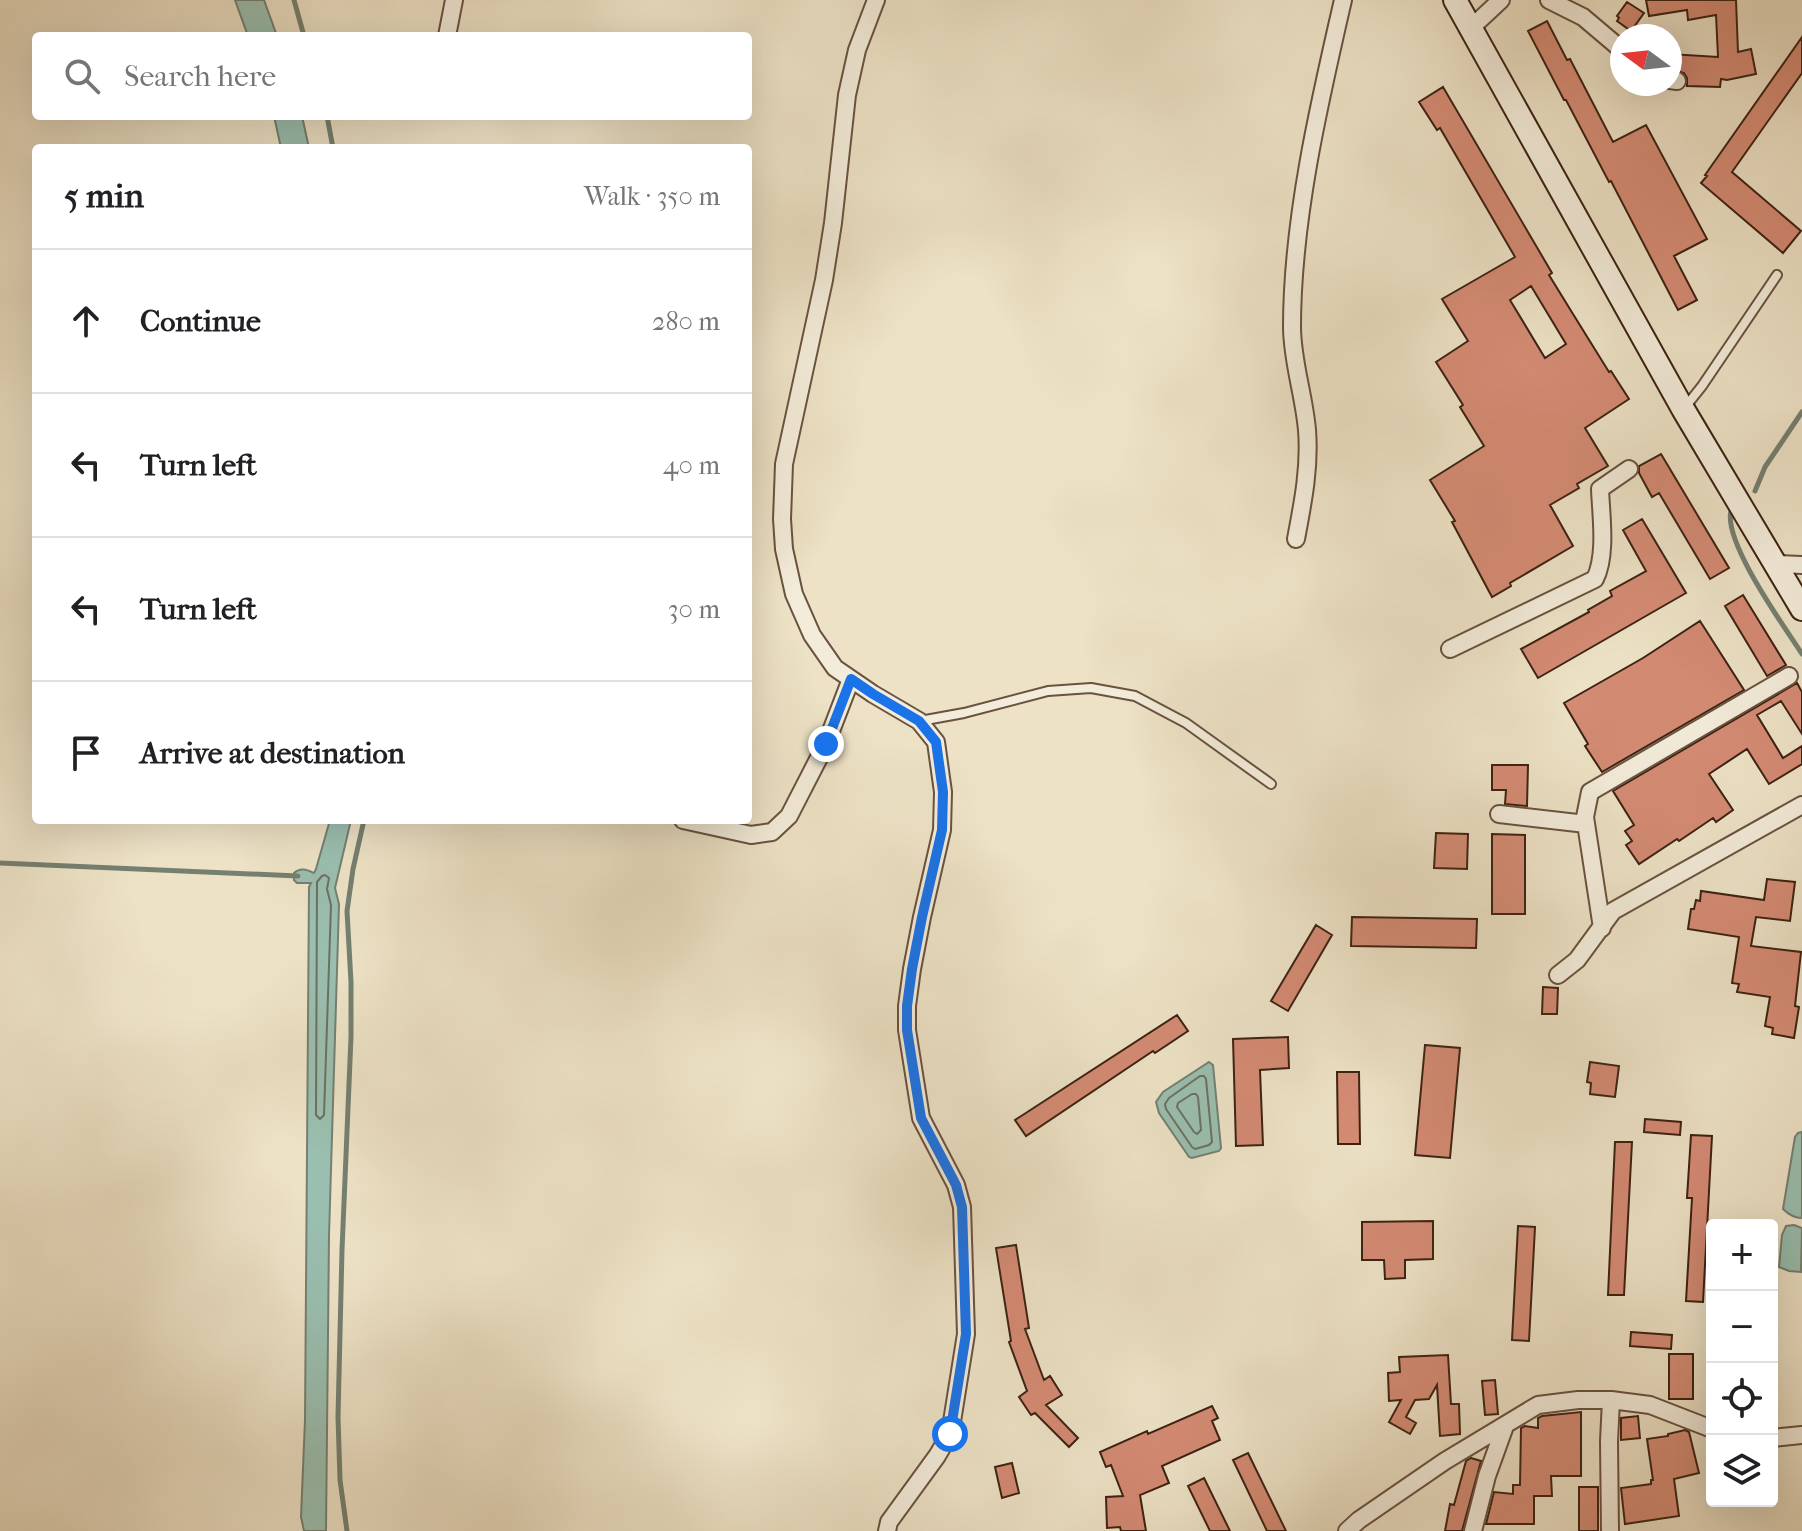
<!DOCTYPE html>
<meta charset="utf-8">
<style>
body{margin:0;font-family:"IM FELL French Canon",serif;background:#f2f2f2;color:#202124}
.controls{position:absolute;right:24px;bottom:24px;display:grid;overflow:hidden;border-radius:8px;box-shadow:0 8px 32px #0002}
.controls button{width:72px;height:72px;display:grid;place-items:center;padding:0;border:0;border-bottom:2px solid #e0e0e0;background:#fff;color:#202124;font:40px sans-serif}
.compass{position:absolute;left:1610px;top:24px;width:72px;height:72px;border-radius:50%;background:#fff;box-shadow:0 8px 32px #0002;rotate:285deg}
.stop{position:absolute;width:24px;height:24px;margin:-18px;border:6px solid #1a73e8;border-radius:50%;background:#fff}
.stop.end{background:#1a73e8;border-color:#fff;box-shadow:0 2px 8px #0008}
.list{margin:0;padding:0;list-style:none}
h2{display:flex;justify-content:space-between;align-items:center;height:104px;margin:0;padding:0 32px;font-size:34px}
h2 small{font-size:26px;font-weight:400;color:#757577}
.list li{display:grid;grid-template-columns:52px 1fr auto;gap:24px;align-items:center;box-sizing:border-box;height:144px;padding:0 32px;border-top:2px solid #e0e0e0}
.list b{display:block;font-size:30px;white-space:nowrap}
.list em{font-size:26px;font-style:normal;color:#757577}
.icon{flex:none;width:44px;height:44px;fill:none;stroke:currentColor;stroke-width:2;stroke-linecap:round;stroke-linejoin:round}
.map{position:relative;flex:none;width:1802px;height:1531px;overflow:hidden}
.search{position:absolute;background:#fff;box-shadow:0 8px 32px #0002;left:32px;top:32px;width:720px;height:88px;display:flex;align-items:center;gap:20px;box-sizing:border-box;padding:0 28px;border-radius:8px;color:#757577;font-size:30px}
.panel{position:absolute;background:#fff;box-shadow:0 8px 32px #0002;left:32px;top:144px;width:720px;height:680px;border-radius:8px}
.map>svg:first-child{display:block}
.water{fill:#9abfb0;stroke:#758071;stroke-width:2}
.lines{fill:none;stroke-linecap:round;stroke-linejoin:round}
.shore{stroke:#6c7061;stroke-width:2}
.stream{stroke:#758071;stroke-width:5}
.building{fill:#d48b74;stroke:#3d2212;stroke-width:2;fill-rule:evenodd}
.lane-casing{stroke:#69523f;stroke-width:12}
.street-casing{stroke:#69523f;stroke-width:20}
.secondary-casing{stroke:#3d2212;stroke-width:26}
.lane{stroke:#f3ecda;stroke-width:8}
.street{stroke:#f3ecda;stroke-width:16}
.secondary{stroke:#f3ecda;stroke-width:22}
.route{stroke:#1a73e8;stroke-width:10}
</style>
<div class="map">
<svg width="1802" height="1531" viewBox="0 0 1802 1531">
<rect width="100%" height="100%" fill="#ede2c6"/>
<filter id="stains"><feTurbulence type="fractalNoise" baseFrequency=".0025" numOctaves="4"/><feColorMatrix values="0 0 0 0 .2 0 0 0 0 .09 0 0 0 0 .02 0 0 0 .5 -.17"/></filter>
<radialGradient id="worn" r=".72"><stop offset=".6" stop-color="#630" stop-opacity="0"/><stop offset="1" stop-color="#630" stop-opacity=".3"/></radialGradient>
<path class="water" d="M 235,0 L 264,0 L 277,36 L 248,36 Z
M 274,116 L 302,116 L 309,148 L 281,148 Z
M 330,820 L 351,820 L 335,888 L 339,904 L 329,1236 L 326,1531 L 304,1531 L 301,1517 L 305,1420 L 309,887 L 311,883 L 297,883 L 294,880 L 294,873 C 301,867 307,870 314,873 L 316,869 Z
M 1209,1062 L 1213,1065 L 1221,1148 L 1219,1151 L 1192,1158 L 1189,1157 L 1159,1113 L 1156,1102 L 1163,1092 Z
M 1802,1132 L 1802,1218 C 1794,1218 1789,1215 1783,1209 L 1795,1137 L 1798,1133 Z
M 1794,1225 L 1802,1228 L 1801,1272 L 1789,1271 L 1779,1267 L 1782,1235 L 1786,1226 Z"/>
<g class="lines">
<path class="shore" d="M 325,875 L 329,878 L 327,889 L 331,905 L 324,1115 L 320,1119 L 316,1115 L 317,882 L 322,876 Z
M 1200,1076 L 1204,1076 L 1206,1079 L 1212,1142 L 1209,1145 L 1195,1149 L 1192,1147 L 1166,1109 L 1165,1104 L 1169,1098 Z
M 1192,1094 L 1196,1094 L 1198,1097 L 1201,1130 L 1197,1134 L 1194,1132 L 1177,1107 L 1178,1103 Z"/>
<path class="stream" d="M 294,0 L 304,36
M 327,116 L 333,148
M 1755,491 L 1765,467 L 1802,412
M 1731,511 C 1723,542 1784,626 1802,654
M 0,863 L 298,876
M 347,1531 L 340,1480 L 338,1417 L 342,1250 L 351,1037 L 351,982 L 347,911 L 353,869 L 364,820"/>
</g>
<path class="building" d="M 1646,0 L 1736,0 L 1738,52 L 1751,49 L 1756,74 L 1727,80 L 1721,79 L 1720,87 L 1687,86 L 1687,78 L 1684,73 L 1670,69 L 1670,54 L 1718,57 L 1716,15 L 1688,20 L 1687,10 L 1649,16 Z
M 1627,2 L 1644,13 L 1631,31 L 1617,21 L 1619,18 L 1617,16 Z
M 1547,21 L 1567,60 L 1570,59 L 1613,142 L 1646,125 L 1707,239 L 1674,256 L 1697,300 L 1678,310 L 1611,181 L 1609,182 L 1566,100 L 1564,100 L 1528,31 Z
M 1802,37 L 1802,73 L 1732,172 L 1801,231 L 1783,253 L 1701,183 L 1707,176 L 1705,175 Z
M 1443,87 L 1552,273 L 1549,275 L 1573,314 L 1609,372 L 1611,371 L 1629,399 L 1585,428 L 1608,466 L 1577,484 L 1579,488 L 1550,505 L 1573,546 L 1510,583 L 1511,586 L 1492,597 L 1452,522 L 1455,521 L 1430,480 L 1484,446 L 1460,407 L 1463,405 L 1436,362 L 1468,341 L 1442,299 L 1515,257 L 1440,128 L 1437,130 L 1419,102 ZM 1531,286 L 1566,344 L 1545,358 L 1510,300 Z
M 1661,454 L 1729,568 L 1710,579 L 1659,493 L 1652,497 L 1639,473 L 1639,466 Z
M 1642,519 L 1686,593 L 1538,678 L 1521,649 L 1589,612 L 1588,610 L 1612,596 L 1610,591 L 1646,571 L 1623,530 Z
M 1743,595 L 1786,665 L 1767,676 L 1725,606 Z
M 1700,621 L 1744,690 L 1602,772 L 1585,746 L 1588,744 L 1564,703 L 1643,658 Z
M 1797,683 L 1802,692 L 1802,734 L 1781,701 L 1757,715 L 1783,758 L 1802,746 L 1802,764 L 1769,784 L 1747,749 L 1709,774 L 1733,810 L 1716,822 L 1713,818 L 1679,841 L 1677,839 L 1639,864 L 1626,845 L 1632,841 L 1625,831 L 1634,825 L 1613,791 Z
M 1492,765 L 1528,765 L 1527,806 L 1505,804 L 1506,790 L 1492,790 Z
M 1436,833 L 1468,834 L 1467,869 L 1434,868 Z
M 1492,834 L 1525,835 L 1525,914 L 1492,914 Z
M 1767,879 L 1795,882 L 1790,921 L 1756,917 L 1751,946 L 1801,952 L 1795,1006 L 1799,1007 L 1794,1038 L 1772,1034 L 1773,1028 L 1765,1026 L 1770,997 L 1737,992 L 1739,984 L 1732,983 L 1739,937 L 1688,929 L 1691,909 L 1694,909 L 1696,900 L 1700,901 L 1701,891 L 1764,900 Z
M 1352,917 L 1477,919 L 1476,948 L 1351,946 Z
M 1316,925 L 1332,935 L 1288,1011 L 1271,1001 Z
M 1543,987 L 1558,988 L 1557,1014 L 1542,1014 Z
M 1177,1015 L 1188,1031 L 1155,1053 L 1153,1051 L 1026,1136 L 1015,1120 Z
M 1288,1037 L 1289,1068 L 1260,1070 L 1263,1145 L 1236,1146 L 1233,1039 Z
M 1425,1045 L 1460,1048 L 1450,1158 L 1415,1155 Z
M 1590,1062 L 1619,1066 L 1615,1097 L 1590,1094 L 1591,1083 L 1587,1082 Z
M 1337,1072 L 1359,1072 L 1360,1144 L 1338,1144 Z
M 1645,1119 L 1681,1122 L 1680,1135 L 1644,1132 Z
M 1691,1135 L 1712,1136 L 1703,1302 L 1686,1301 L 1692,1198 L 1687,1198 Z
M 1615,1142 L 1632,1142 L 1624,1295 L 1608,1295 Z
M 1433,1221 L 1433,1259 L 1405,1260 L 1405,1278 L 1385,1279 L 1384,1260 L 1362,1260 L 1362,1222 Z
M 1518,1226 L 1535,1227 L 1529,1341 L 1512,1340 Z
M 1016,1245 L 1029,1328 L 1025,1329 L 1044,1380 L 1050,1376 L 1062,1395 L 1046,1405 L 1078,1438 L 1069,1447 L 1035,1413 L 1031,1415 L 1019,1397 L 1027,1391 L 1009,1342 L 1011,1341 L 996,1248 Z
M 1631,1332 L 1672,1335 L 1671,1349 L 1630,1346 Z
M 1669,1354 L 1693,1354 L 1693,1399 L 1669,1399 Z
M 1448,1355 L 1451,1404 L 1459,1404 L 1460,1434 L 1440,1436 L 1437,1385 L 1429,1399 L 1415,1400 L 1406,1417 L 1416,1423 L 1410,1434 L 1389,1422 L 1401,1400 L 1389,1401 L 1388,1373 L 1400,1372 L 1399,1357 Z
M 1495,1380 L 1498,1414 L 1485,1415 L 1482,1381 Z
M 1212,1406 L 1218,1418 L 1212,1421 L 1220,1440 L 1162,1466 L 1169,1483 L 1140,1495 L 1146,1531 L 1121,1531 L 1120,1527 L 1107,1528 L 1106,1497 L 1123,1496 L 1111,1465 L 1106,1467 L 1100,1452 L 1147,1431 L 1148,1434 Z
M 1581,1412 L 1581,1476 L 1551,1476 L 1552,1496 L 1534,1496 L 1534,1524 L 1486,1524 L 1494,1492 L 1513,1494 L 1513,1485 L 1520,1485 L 1521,1428 L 1525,1426 L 1538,1428 L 1538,1418 L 1542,1416 Z
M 1638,1416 L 1640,1438 L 1621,1440 L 1621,1418 Z
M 1685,1430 L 1689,1432 L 1699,1473 L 1674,1479 L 1679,1516 L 1625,1524 L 1621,1488 L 1651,1484 L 1651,1480 L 1653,1480 L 1647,1439 L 1668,1436 L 1668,1434 Z
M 1248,1453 L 1286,1531 L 1267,1531 L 1233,1460 Z
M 1471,1458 L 1481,1461 L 1462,1531 L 1445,1531 L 1450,1504 L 1454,1505 L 1466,1461 Z
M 1012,1463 L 1019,1493 L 1002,1498 L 995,1467 Z
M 1204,1478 L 1230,1531 L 1210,1531 L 1188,1486 Z
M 1579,1487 L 1598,1487 L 1598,1531 L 1579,1531 Z"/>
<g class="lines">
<g class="lane-casing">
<path id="lane" d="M 1686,406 L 1702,386 L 1777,275
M 920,721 L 964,713 L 1048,691 L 1091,688 L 1135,696 L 1186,723 L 1271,784"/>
</g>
<g class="street-casing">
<path id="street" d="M 876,0 L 857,50 L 847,95 L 833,223 L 824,280 L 784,464 L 782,519 L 784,549 L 794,594 L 812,635 L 835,668 L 873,694 L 919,721 L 936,742 L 943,792 L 942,830 L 922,917 L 912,969 L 907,1006 L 907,1030 L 921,1118 L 956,1185 L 962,1207 L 966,1334 L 950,1434 L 937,1456 L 889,1522 L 887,1531
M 1549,0 L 1583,17 L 1622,50
M 1471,28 L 1501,0
M 447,36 L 454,0
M 1670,80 L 1677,81
M 1296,539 C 1303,502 1310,467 1307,430 C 1304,395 1292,361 1292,327 C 1292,220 1319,104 1343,0
M 1775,564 L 1802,565
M 1450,649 L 1595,579 C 1607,555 1601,515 1600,489 L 1629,469
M 1499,814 L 1586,824
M 683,820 L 751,835 L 772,832 L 789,816 L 826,744 L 851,679
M 1602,928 L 1585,817 L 1590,792 L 1789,676
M 1558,975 L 1577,960 L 1613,911 L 1802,805
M 1772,1438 L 1802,1435
M 1347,1531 L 1359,1520 L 1445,1461 L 1538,1405 L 1578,1400 L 1611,1400 L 1650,1405 L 1712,1429
M 1473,1531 L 1487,1476 L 1505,1426
M 1610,1531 L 1609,1441 L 1611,1400"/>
</g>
<g class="secondary-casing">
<path id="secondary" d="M 1455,0 L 1683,409 L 1802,609"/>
</g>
<use href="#lane" class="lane"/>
<use href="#street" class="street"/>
<use href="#secondary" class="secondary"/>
</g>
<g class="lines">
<path class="route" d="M 826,744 L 851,679 L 873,694 L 919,721 L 936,742 L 943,792 L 942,830 L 922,917 L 912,969 L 907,1006 L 907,1030 L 921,1118 L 956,1185 L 962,1207 L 966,1334 L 950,1434"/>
</g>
<rect width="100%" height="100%" filter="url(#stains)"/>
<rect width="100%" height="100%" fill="url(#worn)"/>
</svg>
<div class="controls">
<button>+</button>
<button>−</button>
<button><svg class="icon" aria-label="locate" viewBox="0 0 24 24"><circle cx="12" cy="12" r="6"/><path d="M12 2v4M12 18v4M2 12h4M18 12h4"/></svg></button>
<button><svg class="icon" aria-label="layers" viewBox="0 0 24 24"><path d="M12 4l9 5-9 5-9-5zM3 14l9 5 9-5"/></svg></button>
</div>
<svg class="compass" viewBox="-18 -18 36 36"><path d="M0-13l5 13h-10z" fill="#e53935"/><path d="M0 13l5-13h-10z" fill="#757577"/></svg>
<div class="stop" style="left:950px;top:1434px"></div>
<div class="stop end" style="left:826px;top:744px"></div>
<div class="search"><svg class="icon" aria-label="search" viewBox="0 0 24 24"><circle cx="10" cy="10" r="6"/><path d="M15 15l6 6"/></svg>Search here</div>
<section class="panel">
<h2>5 min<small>Walk · 350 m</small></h2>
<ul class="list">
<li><svg class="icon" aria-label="ahead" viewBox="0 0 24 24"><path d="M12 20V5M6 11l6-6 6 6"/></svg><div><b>Continue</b></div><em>280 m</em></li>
<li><svg class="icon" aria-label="left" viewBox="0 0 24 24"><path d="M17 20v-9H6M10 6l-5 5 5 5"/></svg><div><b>Turn left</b></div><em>40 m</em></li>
<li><svg class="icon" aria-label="left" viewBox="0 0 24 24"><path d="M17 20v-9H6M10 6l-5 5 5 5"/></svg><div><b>Turn left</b></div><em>30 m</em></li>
<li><svg class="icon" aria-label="arrive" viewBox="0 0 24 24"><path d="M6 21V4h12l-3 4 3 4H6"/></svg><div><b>Arrive at destination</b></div></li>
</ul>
</section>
</div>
